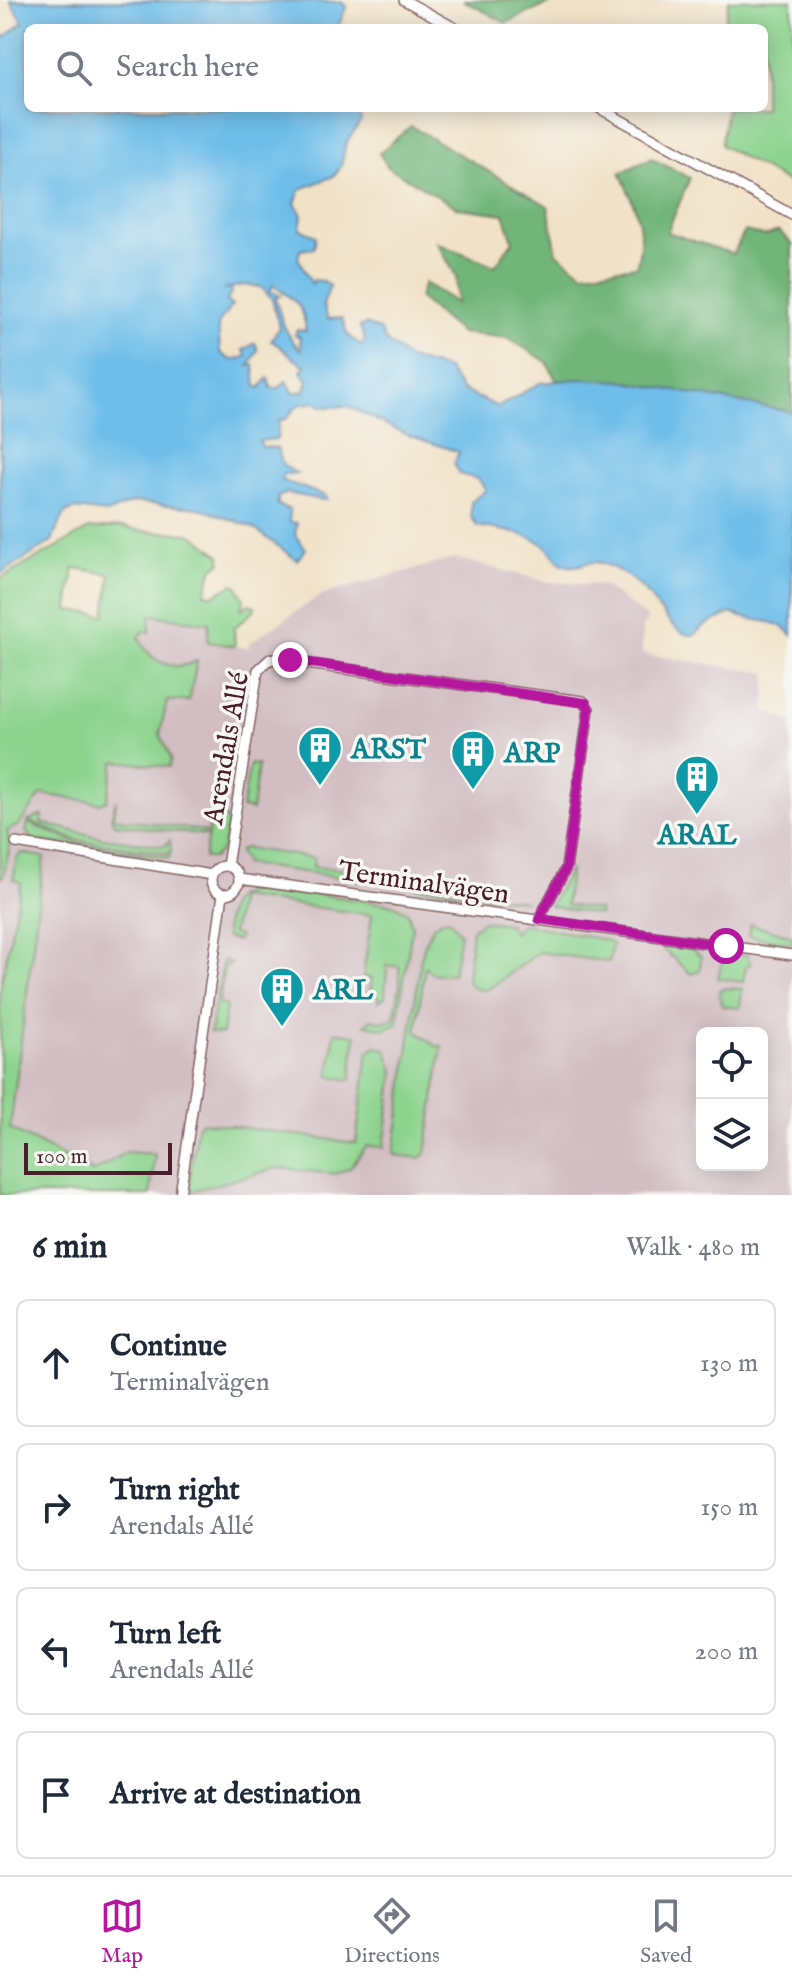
<!DOCTYPE html>
<meta charset="utf-8">
<style>
body{margin:0;font-family:"IM FELL English",serif;background:#f6f6f7;color:#1f2937}
.controls{position:absolute;right:24px;bottom:24px;display:grid;overflow:hidden;border-radius:12px;box-shadow:0 4px 20px #0003}
.controls button{width:72px;height:72px;display:grid;place-items:center;padding:0;border:0;border-bottom:2px solid #e0e1e3;background:#fff;color:#1f2937;font:40px sans-serif}
.scale{position:absolute;left:24px;bottom:20px;width:148px;box-sizing:border-box;padding-left:8px;border:4px solid #4a1f2b;border-top:0;font-size:22px;line-height:28px;white-space:nowrap;color:#4a1f2b;-webkit-text-stroke:6px #f6f6f2;paint-order:stroke}
.stop{position:absolute;width:24px;height:24px;margin:-18px;border:6px solid #b5179e;border-radius:50%;background:#fff}
.stop.end{background:#b5179e;border-color:#fff;box-shadow:0 2px 8px #0008}
.list{margin:0;padding:0;list-style:none}
h2{display:flex;justify-content:space-between;align-items:center;height:104px;margin:0;padding:0 32px;font-size:34px}
h2 small{font-size:26px;font-weight:400;color:#747a83}
.list li{display:grid;grid-template-columns:52px 1fr auto;gap:24px;align-items:center;box-sizing:border-box;height:128px;margin:0 16px 16px;padding:0 16px;border:2px solid #e0e1e3;border-radius:12px}
.list b{display:block;font-size:30px;white-space:nowrap}
.list p{margin:0;font-size:26px;white-space:nowrap;color:#747a83}
.list em{font-size:26px;font-style:normal;color:#747a83}
.icon{flex:none;width:44px;height:44px;fill:none;stroke:currentColor;stroke-width:2;stroke-linecap:round;stroke-linejoin:round}
.map{position:relative;flex:none;width:792px;height:1195px;overflow:hidden}
.search{position:absolute;background:#fff;box-shadow:0 4px 20px #0003;left:24px;right:24px;top:24px;height:88px;display:flex;align-items:center;gap:20px;box-sizing:border-box;padding:0 28px;border-radius:12px;color:#747a83;font-size:30px}
.sheet{height:680px;background:#fff}
nav{display:flex;justify-content:space-around;align-items:center;box-sizing:border-box;height:112px;border-top:2px solid #e0e1e3;background:#fff;font-size:22px;color:#747a83}
nav a{display:grid;justify-items:center;gap:4px}
nav .on{color:#b5179e}
.map>svg:first-child{display:block}
.industrial{fill:#d2bec2;fill-rule:evenodd}
.green{fill:#8cd38e;stroke:#6b795c;stroke-width:2;fill-rule:evenodd}
.forest{fill:#71b579;stroke:#5e6a52;stroke-width:2}
.water{fill:#6ebee9;stroke:#5c6e8a;stroke-width:2;fill-rule:evenodd}
.lines{fill:none;stroke-linecap:round;stroke-linejoin:round}
.street-casing{stroke:#846362;stroke-width:12}
.street{stroke:#fff;stroke-width:9}
.route{stroke:#b5179e;stroke-width:10}
.labels{text-anchor:middle;stroke-width:7;stroke-linejoin:round;paint-order:stroke}
.street-label{font-size:28px;fill:#4a1f2b;stroke:#f6f6f2}
.culture-label{font-size:28px;font-weight:bold;fill:#0d838f;stroke:#f6f6f2;text-anchor:start}
</style>
<div class="map">
<svg width="792" height="1195" viewBox="0 0 792 1195">
<rect width="100%" height="100%" fill="#f6f6f2"/>
<filter id="ink" filterUnits="userSpaceOnUse"><feTurbulence type="fractalNoise" baseFrequency=".0125" numOctaves="2"/><feDisplacementMap in="SourceGraphic" scale="16" xChannelSelector="R" yChannelSelector="G"/><feConvolveMatrix kernelMatrix="1 2 1 2 8 2 1 2 1" color-interpolation-filters="sRGB"/></filter>
<filter id="wash" filterUnits="userSpaceOnUse"><feTurbulence type="fractalNoise" baseFrequency=".006" numOctaves="4" result="noise"/><feDisplacementMap in="SourceGraphic" scale="32" xChannelSelector="R" yChannelSelector="G"/><feGaussianBlur stdDeviation="1.8" result="paint"/><feColorMatrix in="noise" values="0 0 0 0 0 0 0 0 0 0 0 0 0 0 0 0 0 1.4 0 .05"/><feComposite in="paint" operator="in"/></filter>
<g filter="url(#wash)">
<rect width="100%" height="100%" fill="#f1e2c7"/>
<path class="industrial" d="M 455,558 L 549,582 L 603,585 L 648,619 L 642,626 L 642,654 L 767,673 L 765,711 L 792,722 L 792,1195 L 150,1195 L 155,1155 L 126,1152 L 94,1172 L 9,1129 L 44,857 L 21,882 L 0,990 L 0,878 L 4,877 L 10,845 L 7,831 L 19,825 L 42,794 L 100,803 L 112,787 L 115,761 L 171,759 L 160,734 L 167,701 L 189,701 L 196,661 L 177,667 L 164,664 L 144,650 L 139,637 L 144,631 L 150,632 L 150,615 L 210,624 L 208,642 L 248,648 L 249,643 L 321,595 ZM 702,1033 L 762,1033 L 762,1165 L 702,1165 Z"/>
<path class="green" d="M 729,0 L 792,0 L 792,185 L 721,145 L 727,108 L 764,108 L 764,28 L 724,28 Z
M 123,527 C 145,534 166,531 188,534 C 202,537 209,549 221,555 L 221,562 L 213,568 L 205,593 L 214,595 L 232,584 L 237,585 L 244,600 L 241,609 L 249,604 L 255,606 L 254,611 L 234,628 L 235,646 L 208,642 L 209,623 L 150,615 L 150,632 L 144,631 L 139,637 C 149,662 172,673 197,661 L 189,701 L 167,701 L 160,734 L 171,759 L 169,767 L 115,761 L 107,800 L 100,803 L 42,794 L 19,825 L 7,831 L 10,845 L 3,877 L 0,878 L 0,579 L 89,529 ZM 74,568 L 111,574 L 105,615 L 68,610 Z
M 250,764 L 258,765 L 252,810 L 242,808 Z
M 116,800 L 114,818 L 205,831 L 205,835 L 115,824 L 111,818 Z
M 219,809 L 228,823 L 222,850 L 213,858 L 204,858 L 212,810 Z
M 42,815 L 41,823 L 102,838 L 165,846 L 170,840 L 171,853 L 76,840 L 28,821 Z
M 28,823 L 76,843 L 170,856 L 169,859 L 32,840 L 26,831 Z
M 244,848 L 314,858 L 313,867 L 360,871 L 364,873 L 366,881 L 245,864 L 239,852 Z
M 22,853 L 44,857 L 10,1129 L 93,1172 L 126,1152 L 155,1154 L 150,1195 L 0,1195 L 0,990 L 21,883 L 13,879 L 17,858 Z
M 570,869 L 566,905 L 599,910 L 600,915 L 550,906 Z
M 392,873 L 395,881 L 405,882 L 406,876 L 408,883 L 526,901 L 396,885 L 391,882 Z
M 279,889 L 395,905 L 408,912 L 412,928 L 397,1023 L 385,1029 L 365,1025 L 371,1019 L 383,1022 L 394,1018 L 400,984 L 399,966 L 387,966 L 385,997 L 378,1002 L 378,996 L 370,992 L 372,978 L 363,977 L 372,915 L 239,897 L 232,934 L 240,937 L 236,941 L 225,937 C 226,894 238,889 279,889 Z
M 449,919 L 460,933 L 453,974 L 433,974 L 425,967 L 416,1031 L 436,1046 L 442,1046 L 426,1154 L 420,1158 L 394,1155 L 421,958 C 426,941 429,920 449,919 Z
M 482,921 L 509,924 L 514,933 L 520,925 L 526,924 L 605,940 L 612,944 L 609,962 L 539,952 L 487,990 L 476,989 L 467,982 L 472,929 Z
M 750,924 L 792,936 L 792,943 L 748,936 Z
M 658,944 L 689,947 L 701,957 L 700,971 L 691,974 Z
M 740,954 L 747,956 L 751,964 L 746,966 L 743,982 L 718,978 L 722,962 Z
M 223,960 L 232,964 L 224,966 L 219,1004 L 226,1006 L 222,1034 L 210,1033 Z
M 726,988 L 742,989 L 740,1008 L 722,1006 L 719,990 Z
M 335,1032 L 356,1035 L 351,1080 L 329,1076 Z
M 375,1046 L 386,1049 L 394,1071 L 384,1147 L 367,1146 L 350,1168 L 335,1174 L 277,1168 L 188,1192 L 197,1127 L 202,1122 L 356,1143 L 368,1052 Z"/>
<path class="forest" d="M 463,0 L 558,0 L 506,23 Z
M 411,126 L 548,206 L 557,253 L 583,273 L 636,266 C 647,230 635,205 620,173 L 651,158 L 690,178 L 667,232 L 733,254 L 745,231 L 765,236 L 779,231 L 792,244 L 792,412 L 621,381 L 556,380 L 547,362 L 508,338 L 461,333 L 419,298 L 424,283 L 457,303 L 456,276 L 437,243 L 495,266 L 513,241 L 504,214 L 458,208 L 388,167 L 379,153 Z"/>
<path class="water" d="M 10,0 L 342,2 L 346,7 L 338,28 L 28,28 L 28,108 L 357,108 L 361,121 L 346,143 L 341,166 L 334,176 L 301,189 L 295,203 L 302,215 L 300,229 L 316,236 L 314,248 L 300,250 L 298,258 L 312,284 L 314,280 L 323,281 L 330,286 L 323,305 L 328,319 L 342,318 L 347,334 L 361,346 L 365,340 L 360,327 L 366,324 L 381,331 L 385,340 L 409,359 L 447,369 L 462,390 L 498,407 L 540,383 L 579,379 L 621,381 L 792,412 L 792,635 C 776,616 752,624 731,613 L 703,626 L 696,634 C 675,642 655,598 639,585 C 628,576 609,563 595,562 C 584,562 576,569 565,565 C 555,562 552,549 543,544 C 524,532 498,530 477,526 L 471,516 L 471,502 L 486,490 L 478,479 L 459,474 L 454,464 L 459,452 L 405,434 L 348,406 L 324,407 L 315,402 L 298,405 L 286,419 L 279,420 L 277,439 L 259,441 L 263,447 L 277,448 L 283,465 L 297,474 L 283,474 L 281,480 L 326,496 L 327,499 L 323,500 L 287,493 L 278,497 L 278,505 L 290,510 L 289,522 L 297,523 L 295,535 L 306,549 L 297,560 L 252,527 L 199,508 L 133,502 L 107,513 L 75,509 L 65,513 L 51,542 L 0,574 L 0,41 L 23,22 ZM 243,285 L 261,287 L 272,299 L 279,327 L 271,341 C 283,346 292,361 305,365 L 301,372 L 308,380 L 305,391 L 294,393 L 286,381 L 279,388 L 271,388 L 268,378 L 260,388 L 256,386 L 254,365 L 249,366 L 258,350 L 255,343 L 243,350 L 247,356 C 235,361 232,363 220,352 L 218,324 L 232,305 L 227,302 L 232,289 L 224,289 ZM 273,285 C 293,301 303,300 306,331 L 297,329 L 295,335 L 300,337 L 301,350 C 286,337 281,318 275,298 L 280,296 L 270,291 Z"/>
</g>
<g filter="url(#ink)">
<g class="lines">
<g class="street-casing">
<path id="street" d="M 404,0 L 455,28
M 599,108 L 792,215
M 16,843 L 212,875
M 227,866 L 258,670 L 270,659 L 583,701 L 589,709 L 566,868 L 539,919
M211 880a14 14 0 1 1 28 0a14 14 0 1 1-28 0Z
M 239,879 L 792,955
M 180,1195 L 223,894"/>
</g>
<use href="#street" class="street"/>
</g>
</g>
<g class="lines" filter="url(#ink)">
<path class="route" d="M 290,660 L 586,703 L 589,709 L 566,868 L 539,919 L 726,946"/>
</g>
<defs>
<g id="building-pin" transform="scale(2.3)"><path d="M0 17L-7.5 6A9.5 9.5 0 1 1 7.5 6Z" fill="#0f9aa8" stroke="#f6f6f2"/><path d="M-4-6H4V6H1V3H-1V6H-4ZM-2.5-4.3h1.7v1.8h-1.7ZM.8-4.3h1.7v1.8H.8ZM-2.5-1h1.7V.8h-1.7ZM.8-1h1.7V.8H.8Z" fill="#fff"/></g>
</defs>
<g fill-rule="evenodd">
<use href="#building-pin" x="320" y="748"/>
<use href="#building-pin" x="473" y="752"/>
<use href="#building-pin" x="697" y="777"/>
<use href="#building-pin" x="282" y="989"/>
</g>
<g class="labels">
<g class="street-label">
<text transform="translate(225 748) rotate(-80)" y="10">Arendals Allé</text>
<text transform="translate(424 881) rotate(8)" y="10">Terminalvägen</text>
</g>
<g class="culture-label">
<text x="351" y="758">ARST</text>
<text x="504" y="762">ARP</text>
<text x="697" y="844" text-anchor="middle">ARAL</text>
<text x="313" y="999">ARL</text>
</g>
</g>
</svg>
<div class="controls">
<button><svg class="icon" aria-label="locate" viewBox="0 0 24 24"><circle cx="12" cy="12" r="6"/><path d="M12 2v4M12 18v4M2 12h4M18 12h4"/></svg></button>
<button><svg class="icon" aria-label="layers" viewBox="0 0 24 24"><path d="M12 4l9 5-9 5-9-5zM3 14l9 5 9-5"/></svg></button>
</div>
<div class="scale">100 m</div>
<div class="stop" style="left:726px;top:946px"></div>
<div class="stop end" style="left:290px;top:660px"></div>
<div class="search"><svg class="icon" aria-label="search" viewBox="0 0 24 24"><circle cx="10" cy="10" r="6"/><path d="M15 15l6 6"/></svg>Search here</div>
</div>
<section class="sheet">
<h2>6 min<small>Walk · 480 m</small></h2>
<ul class="list">
<li><svg class="icon" aria-label="ahead" viewBox="0 0 24 24"><path d="M12 20V5M6 11l6-6 6 6"/></svg><div><b>Continue</b><p>Terminalvägen</p></div><em>130 m</em></li>
<li><svg class="icon" aria-label="right" viewBox="0 0 24 24"><path d="M7 20v-9h11M14 6l5 5-5 5"/></svg><div><b>Turn right</b><p>Arendals Allé</p></div><em>150 m</em></li>
<li><svg class="icon" aria-label="left" viewBox="0 0 24 24"><path d="M17 20v-9H6M10 6l-5 5 5 5"/></svg><div><b>Turn left</b><p>Arendals Allé</p></div><em>200 m</em></li>
<li><svg class="icon" aria-label="arrive" viewBox="0 0 24 24"><path d="M6 21V4h12l-3 4 3 4H6"/></svg><div><b>Arrive at destination</b></div></li>
</ul>
</section>
<nav>
<a class="on"><svg class="icon" aria-label="map" viewBox="0 0 24 24"><path d="M3 6l6-2 6 2 6-2v14l-6 2-6-2-6 2zM9 4v14M15 6v14"/></svg>Map</a>
<a><svg class="icon" aria-label="directions" viewBox="0 0 24 24"><path d="M12 3l9 9-9 9-9-9zM9 14v-3h6M13 9l2 2-2 2"/></svg>Directions</a>
<a><svg class="icon" aria-label="saved" viewBox="0 0 24 24"><path d="M7 4h10v16l-5-4-5 4z"/></svg>Saved</a>
</nav>
